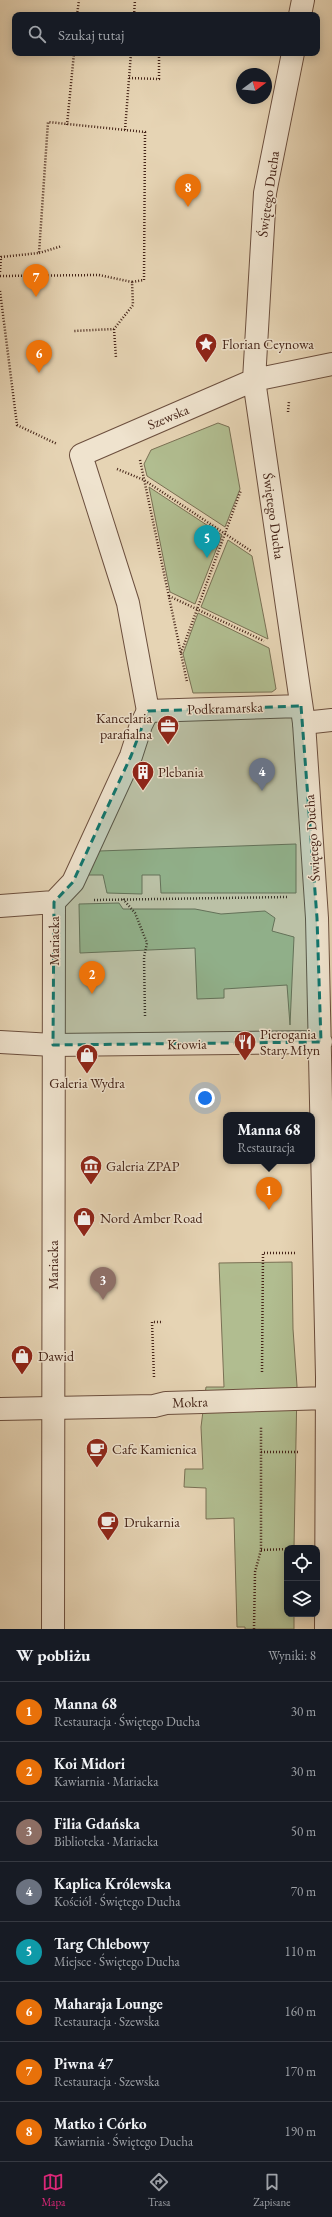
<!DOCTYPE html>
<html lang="pl">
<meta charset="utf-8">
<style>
body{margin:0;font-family:"EB Garamond",serif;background:#20242c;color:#f1f3f6}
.controls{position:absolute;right:12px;bottom:12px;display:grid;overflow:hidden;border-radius:8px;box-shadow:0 2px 10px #0003}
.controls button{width:36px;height:36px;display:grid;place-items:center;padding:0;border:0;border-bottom:1px solid #363941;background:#171b24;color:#f1f3f6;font:20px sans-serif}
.compass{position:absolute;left:236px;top:68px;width:36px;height:36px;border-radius:50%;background:#171b24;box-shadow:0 2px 10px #0003;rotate:74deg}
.you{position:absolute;left:205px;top:1098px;width:14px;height:14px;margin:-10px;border:3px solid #fff;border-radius:50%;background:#1a73e8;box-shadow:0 0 0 6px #1a73e833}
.badge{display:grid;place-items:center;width:26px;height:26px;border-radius:50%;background:#db2777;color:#fff;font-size:13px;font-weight:700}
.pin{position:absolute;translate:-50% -33px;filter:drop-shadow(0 1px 2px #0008)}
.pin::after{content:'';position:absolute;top:21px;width:14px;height:12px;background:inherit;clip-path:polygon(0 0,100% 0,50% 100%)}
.popup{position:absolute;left:223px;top:1112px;width:92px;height:52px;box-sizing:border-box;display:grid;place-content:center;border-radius:8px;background:#171b24;filter:drop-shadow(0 1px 3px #0005);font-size:13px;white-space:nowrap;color:#9ea1a6}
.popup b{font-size:15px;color:#f1f3f6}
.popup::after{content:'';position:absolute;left:50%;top:100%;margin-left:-8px;border:8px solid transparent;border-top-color:#171b24}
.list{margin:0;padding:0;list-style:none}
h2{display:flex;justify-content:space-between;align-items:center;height:52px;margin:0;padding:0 16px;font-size:17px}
h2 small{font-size:13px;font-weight:400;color:#9ea1a6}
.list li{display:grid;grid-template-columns:26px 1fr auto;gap:12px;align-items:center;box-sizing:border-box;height:60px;padding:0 16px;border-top:1px solid #363941}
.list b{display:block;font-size:15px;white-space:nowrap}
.list p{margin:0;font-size:13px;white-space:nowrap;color:#9ea1a6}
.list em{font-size:13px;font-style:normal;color:#9ea1a6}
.icon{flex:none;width:22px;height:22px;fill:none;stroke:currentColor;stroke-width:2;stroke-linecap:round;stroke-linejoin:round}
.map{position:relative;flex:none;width:332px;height:1629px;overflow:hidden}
.search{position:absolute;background:#171b24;box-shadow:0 2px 10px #0003;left:12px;right:12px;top:12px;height:44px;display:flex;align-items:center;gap:10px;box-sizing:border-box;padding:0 14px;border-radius:8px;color:#9ea1a6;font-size:15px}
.sheet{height:532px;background:#171b24}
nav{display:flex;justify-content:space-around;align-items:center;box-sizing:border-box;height:56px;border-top:1px solid #363941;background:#171b24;font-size:11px;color:#9ea1a6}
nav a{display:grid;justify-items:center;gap:2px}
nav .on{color:#db2777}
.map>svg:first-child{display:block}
.green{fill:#b1bd90;stroke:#7a7054}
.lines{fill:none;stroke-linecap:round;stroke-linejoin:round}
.pedestrian-casing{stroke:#6c4f3e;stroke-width:24}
.minor-casing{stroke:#6c4f3e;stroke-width:24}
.path{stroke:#442317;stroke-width:2.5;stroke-dasharray:1 2;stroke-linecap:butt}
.pedestrian{stroke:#efe3ce;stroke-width:22}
.minor{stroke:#efe3ce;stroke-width:22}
.marked{fill:#0f766e;fill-opacity:0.2;stroke:#0f766e;stroke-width:3;stroke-dasharray:8 5;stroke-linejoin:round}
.labels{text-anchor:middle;stroke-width:3;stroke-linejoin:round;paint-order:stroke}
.street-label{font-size:14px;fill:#442317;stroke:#efe3ce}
.poi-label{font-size:14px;fill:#442317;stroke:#efe3ce;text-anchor:start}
</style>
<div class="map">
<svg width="332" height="1629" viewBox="0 0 332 1629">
<rect width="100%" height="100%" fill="#e6d4b4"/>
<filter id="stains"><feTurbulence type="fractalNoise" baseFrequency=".005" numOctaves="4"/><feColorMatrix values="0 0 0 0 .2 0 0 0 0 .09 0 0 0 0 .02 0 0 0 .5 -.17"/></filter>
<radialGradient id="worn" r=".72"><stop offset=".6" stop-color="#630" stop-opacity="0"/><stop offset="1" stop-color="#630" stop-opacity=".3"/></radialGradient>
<path class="green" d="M 218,423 L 229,427 L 240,489 L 225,527 L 147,476 L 144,464 L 151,450 Z
M 149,487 L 222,535 L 195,604 L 170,592 Z
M 228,540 L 252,556 L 268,639 L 201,607 Z
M 198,613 L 269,648 L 276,689 L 272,692 L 193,693 L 183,654 Z
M 296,844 L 296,893 L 161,893 L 160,875 L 142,875 L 142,894 L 107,893 L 103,875 L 87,875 L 99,851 Z
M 119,903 L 123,909 L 195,909 L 221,914 L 265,911 L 275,918 L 272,931 L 294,937 L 290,1025 L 287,985 L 224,989 L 224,998 L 197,999 L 195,948 L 80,953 L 79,904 Z
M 292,1262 L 293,1329 L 297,1386 L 294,1548 L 287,1548 L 287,1614 L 294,1614 L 294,1629 L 245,1629 L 245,1627 L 237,1627 L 234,1518 L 206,1519 L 206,1488 L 184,1487 L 185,1469 L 203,1469 L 201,1427 L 206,1387 L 224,1387 L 219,1263 Z"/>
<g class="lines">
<g class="pedestrian-casing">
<path id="pedestrian" d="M 304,723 L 332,720
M 0,906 L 54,902 L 73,882 L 131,756 L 141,725 L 148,711
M 202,1402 L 328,1398
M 53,1629 L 54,902
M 326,1629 L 327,1377"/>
</g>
<g class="minor-casing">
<path id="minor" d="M 300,15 L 303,0
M 293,53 L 265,193 L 254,380 L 304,723 L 317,918 L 327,1377 L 332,1377
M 301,706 L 148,711 L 128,603 L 81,455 L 254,380 L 332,364
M 0,1042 L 53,1045 L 321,1042
M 0,1409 L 154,1406 L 166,1403 L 202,1402"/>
</g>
<path class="path" d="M 77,15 L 79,0
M 134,15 L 135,0
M 129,78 L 159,79 L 159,53
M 67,125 L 74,53
M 125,130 L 131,53
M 39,253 L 62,246
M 0,272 L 1,257 L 39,253 L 48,122 L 145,132 L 144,280 L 132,282
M 0,276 L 99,275 L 132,282 L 133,305 L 114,329 L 73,331
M 0,291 L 17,425 L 57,444
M 114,329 L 116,358
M 288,412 L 289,401
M 140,460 L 187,682
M 117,469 L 144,480 L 251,551
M 169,596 L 264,641
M 181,653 L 241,490
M 123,899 L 135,913 L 147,943 L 144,957 L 145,1016
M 94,900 L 287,897
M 262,1372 L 263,1253 L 296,1253
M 154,1377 L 152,1322 L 163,1322
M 261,1452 L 299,1452
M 261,1550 L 287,1549
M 254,1629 L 255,1572 L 261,1550 L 261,1427"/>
<use href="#pedestrian" class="pedestrian"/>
<use href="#minor" class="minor"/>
</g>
<path class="marked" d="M 301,706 L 317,918 L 321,1042 L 53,1045 L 54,902 L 73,882 L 131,756 L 148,711 Z"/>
<defs>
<g id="sight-pin" transform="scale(1.15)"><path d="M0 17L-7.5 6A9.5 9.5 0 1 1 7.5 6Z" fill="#8f2418" stroke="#efe3ce"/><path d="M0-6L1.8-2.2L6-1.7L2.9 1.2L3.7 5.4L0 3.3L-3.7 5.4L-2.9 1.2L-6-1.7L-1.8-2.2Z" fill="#fff"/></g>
<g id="office-pin" transform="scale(1.15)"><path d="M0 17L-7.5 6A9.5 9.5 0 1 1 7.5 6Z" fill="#8f2418" stroke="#efe3ce"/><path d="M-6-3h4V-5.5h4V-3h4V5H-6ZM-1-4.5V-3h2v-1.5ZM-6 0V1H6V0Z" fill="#fff"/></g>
<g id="building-pin" transform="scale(1.15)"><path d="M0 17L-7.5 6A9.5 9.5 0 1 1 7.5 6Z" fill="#8f2418" stroke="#efe3ce"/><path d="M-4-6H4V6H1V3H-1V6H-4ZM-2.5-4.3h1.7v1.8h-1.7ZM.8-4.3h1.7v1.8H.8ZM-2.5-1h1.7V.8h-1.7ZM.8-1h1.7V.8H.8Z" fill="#fff"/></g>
<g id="restaurant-pin" transform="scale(1.15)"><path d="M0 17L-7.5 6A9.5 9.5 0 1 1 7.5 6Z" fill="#8f2418" stroke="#efe3ce"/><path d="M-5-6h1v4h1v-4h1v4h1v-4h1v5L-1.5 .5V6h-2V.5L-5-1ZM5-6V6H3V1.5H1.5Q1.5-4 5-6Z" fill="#fff"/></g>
<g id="shop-pin" transform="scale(1.15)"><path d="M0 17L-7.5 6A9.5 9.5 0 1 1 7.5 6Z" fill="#8f2418" stroke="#efe3ce"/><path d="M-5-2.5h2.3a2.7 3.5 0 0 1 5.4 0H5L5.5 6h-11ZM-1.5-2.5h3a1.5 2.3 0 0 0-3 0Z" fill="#fff"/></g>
<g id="museum-pin" transform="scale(1.15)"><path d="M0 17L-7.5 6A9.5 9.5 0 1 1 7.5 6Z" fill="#8f2418" stroke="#efe3ce"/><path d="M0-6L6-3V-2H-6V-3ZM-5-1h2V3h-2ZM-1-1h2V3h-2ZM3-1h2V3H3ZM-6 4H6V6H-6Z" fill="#fff"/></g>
<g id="cafe-pin" transform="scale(1.15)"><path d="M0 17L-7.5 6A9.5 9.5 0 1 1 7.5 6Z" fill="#8f2418" stroke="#efe3ce"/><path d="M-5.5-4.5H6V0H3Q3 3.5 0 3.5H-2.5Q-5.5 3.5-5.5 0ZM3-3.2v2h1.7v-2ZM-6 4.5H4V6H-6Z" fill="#fff"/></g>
</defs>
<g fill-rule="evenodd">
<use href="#sight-pin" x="206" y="344"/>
<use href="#office-pin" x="168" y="726"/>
<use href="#building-pin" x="143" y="772"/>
<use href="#restaurant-pin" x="245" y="1042"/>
<use href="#shop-pin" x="87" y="1055"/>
<use href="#museum-pin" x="91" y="1166"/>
<use href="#shop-pin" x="84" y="1218"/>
<use href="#shop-pin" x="22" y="1356"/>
<use href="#cafe-pin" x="97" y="1449"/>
<use href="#cafe-pin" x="108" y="1522"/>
</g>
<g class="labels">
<g class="street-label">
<text transform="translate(268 194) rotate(-82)" y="5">Świętego Ducha</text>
<text transform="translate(168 417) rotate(-23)" y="5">Szewska</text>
<text transform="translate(274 516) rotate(82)" y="5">Świętego Ducha</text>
<text transform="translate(225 708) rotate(-2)" y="5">Podkramarska</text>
<text transform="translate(312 838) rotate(-94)" y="5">Świętego Ducha</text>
<text transform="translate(54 941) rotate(-90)" y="5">Mariacka</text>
<text transform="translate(187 1044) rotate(-1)" y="5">Krowia</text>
<text transform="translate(53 1265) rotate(-90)" y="5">Mariacka</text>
<text transform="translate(190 1402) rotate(-2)" y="5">Mokra</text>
</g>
<g class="poi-label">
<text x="222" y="349">Florian Ceynowa</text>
<text x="152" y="723" text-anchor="end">Kancelaria<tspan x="152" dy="16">parafialna</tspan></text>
<text x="158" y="777">Plebania</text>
<text x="260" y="1039">Pierogania<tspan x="260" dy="16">Stary Młyn</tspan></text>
<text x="87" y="1088" text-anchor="middle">Galeria Wydra</text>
<text x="106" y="1171">Galeria ZPAP</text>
<text x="100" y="1223">Nord Amber Road</text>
<text x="38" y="1361">Dawid</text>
<text x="112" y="1454">Cafe Kamienica</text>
<text x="124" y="1527">Drukarnia</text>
</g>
</g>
<rect width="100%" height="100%" filter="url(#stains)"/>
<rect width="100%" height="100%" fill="url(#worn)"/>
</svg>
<div class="controls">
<button><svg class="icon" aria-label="locate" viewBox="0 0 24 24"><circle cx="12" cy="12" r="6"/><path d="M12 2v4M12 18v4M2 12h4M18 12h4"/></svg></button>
<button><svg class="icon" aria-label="layers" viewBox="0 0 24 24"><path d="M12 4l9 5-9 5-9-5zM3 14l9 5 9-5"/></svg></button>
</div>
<svg class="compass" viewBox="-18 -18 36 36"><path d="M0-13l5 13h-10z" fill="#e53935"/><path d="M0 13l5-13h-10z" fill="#9ea1a6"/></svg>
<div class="you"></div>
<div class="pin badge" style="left:269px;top:1210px;background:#e8710a">1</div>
<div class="popup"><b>Manna 68</b>Restauracja</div>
<div class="pin badge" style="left:92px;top:994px;background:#e8710a">2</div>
<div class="pin badge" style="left:103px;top:1300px;background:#8d6e63">3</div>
<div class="pin badge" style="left:262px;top:791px;background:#6b7280">4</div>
<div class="pin badge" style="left:207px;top:558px;background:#0f9aa8">5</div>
<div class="pin badge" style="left:39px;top:373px;background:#e8710a">6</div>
<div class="pin badge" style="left:36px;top:297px;background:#e8710a">7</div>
<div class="pin badge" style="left:188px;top:207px;background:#e8710a">8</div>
<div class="search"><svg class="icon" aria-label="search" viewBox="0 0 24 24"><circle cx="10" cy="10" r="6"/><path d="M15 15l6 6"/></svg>Szukaj tutaj</div>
</div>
<section class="sheet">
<h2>W pobliżu<small>Wyniki: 8</small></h2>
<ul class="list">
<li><span class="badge" style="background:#e8710a">1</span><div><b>Manna 68</b><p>Restauracja · Świętego Ducha</p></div><em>30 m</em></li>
<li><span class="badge" style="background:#e8710a">2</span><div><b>Koi Midori</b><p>Kawiarnia · Mariacka</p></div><em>30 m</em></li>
<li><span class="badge" style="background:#8d6e63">3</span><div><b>Filia Gdańska</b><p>Biblioteka · Mariacka</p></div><em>50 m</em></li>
<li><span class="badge" style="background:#6b7280">4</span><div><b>Kaplica Królewska</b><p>Kościół · Świętego Ducha</p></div><em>70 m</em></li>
<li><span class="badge" style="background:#0f9aa8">5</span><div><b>Targ Chlebowy</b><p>Miejsce · Świętego Ducha</p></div><em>110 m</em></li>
<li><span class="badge" style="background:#e8710a">6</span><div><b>Maharaja Lounge</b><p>Restauracja · Szewska</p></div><em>160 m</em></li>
<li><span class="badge" style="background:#e8710a">7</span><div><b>Piwna 47</b><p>Restauracja · Szewska</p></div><em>170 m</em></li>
<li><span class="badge" style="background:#e8710a">8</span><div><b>Matko i Córko</b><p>Kawiarnia · Świętego Ducha</p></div><em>190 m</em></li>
</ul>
</section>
<nav>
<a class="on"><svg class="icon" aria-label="map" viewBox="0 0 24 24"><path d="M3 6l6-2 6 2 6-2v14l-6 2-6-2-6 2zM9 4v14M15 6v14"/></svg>Mapa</a>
<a><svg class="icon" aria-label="directions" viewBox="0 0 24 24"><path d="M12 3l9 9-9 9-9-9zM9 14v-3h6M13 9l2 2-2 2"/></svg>Trasa</a>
<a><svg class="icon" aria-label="saved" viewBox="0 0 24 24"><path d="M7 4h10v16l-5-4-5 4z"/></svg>Zapisane</a>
</nav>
